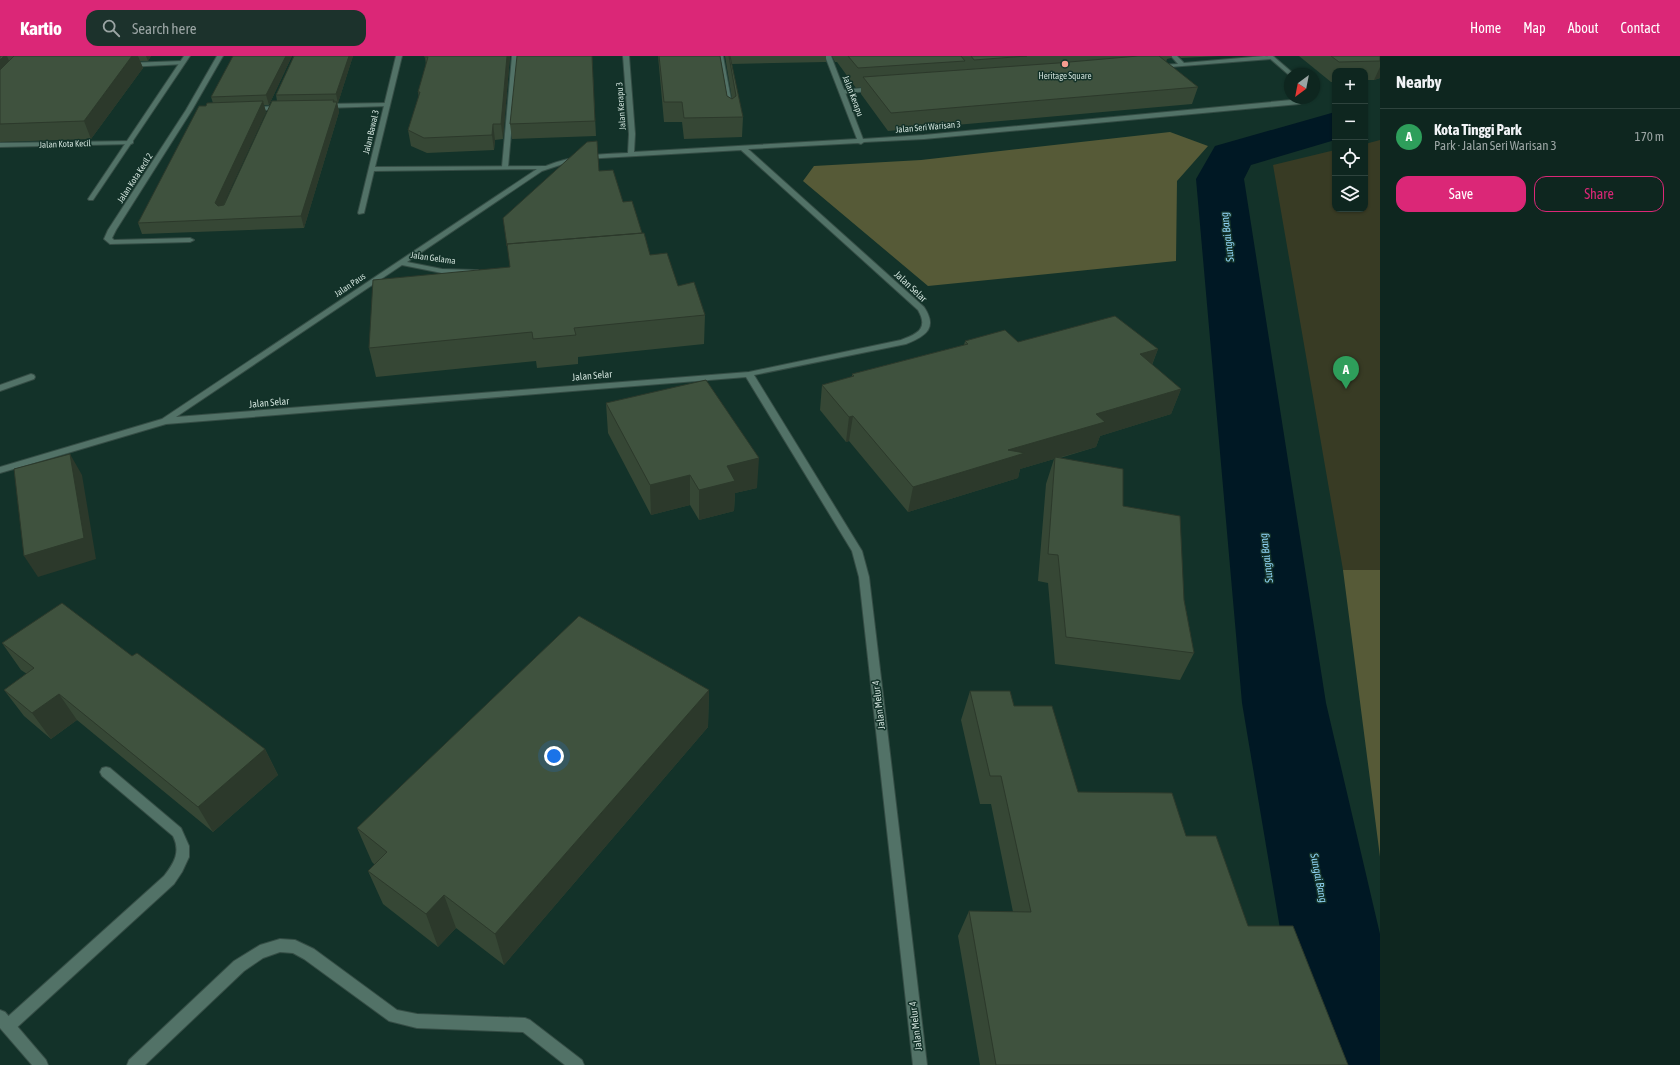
<!DOCTYPE html>
<meta charset="utf-8">
<style>
body{margin:0;font-family:"Asap Condensed",sans-serif;background:#1c322c;color:#f1f3f6}
.controls{position:absolute;right:12px;top:12px;display:grid;overflow:hidden;border-radius:8px;box-shadow:0 1px 3px #0004}
.controls button{width:36px;height:36px;display:grid;place-items:center;padding:0;border:0;border-bottom:1px solid #2e433d;background:#0e261f;color:#f1f3f6;font:20px sans-serif}
.compass{position:absolute;left:1284px;top:12px;width:36px;height:36px;border-radius:50%;background:#0e261f;box-shadow:0 1px 3px #0004;rotate:212deg}
.you{position:absolute;left:554px;top:700px;width:14px;height:14px;margin:-10px;border:3px solid #fff;border-radius:50%;background:#1a73e8;box-shadow:0 0 0 6px #1a73e833}
.badge{display:grid;place-items:center;width:26px;height:26px;border-radius:50%;background:#db2777;color:#fff;font-size:13px;font-weight:700}
.pin{position:absolute;translate:-50% -33px;filter:drop-shadow(0 1px 2px #0008)}
.pin::after{content:'';position:absolute;top:21px;width:14px;height:12px;background:inherit;clip-path:polygon(0 0,100% 0,50% 100%)}
.list{margin:0;padding:0;list-style:none}
h2{display:flex;justify-content:space-between;align-items:center;height:52px;margin:0;padding:0 16px;font-size:17px}
h2 small{font-size:13px;font-weight:400;color:#9ba5a4}
.list li{display:grid;grid-template-columns:26px 1fr auto;gap:12px;align-items:center;box-sizing:border-box;height:56px;padding:0 16px;border-top:1px solid #2e433d}
.list b{display:block;font-size:15px;white-space:nowrap}
.list p{margin:0;font-size:13px;white-space:nowrap;color:#9ba5a4}
.list em{font-size:13px;font-style:normal;color:#9ba5a4}
.actions{display:flex;gap:8px;padding:12px 16px}
.actions a{flex:1;padding:9px 0;border:1px solid #db2777;border-radius:12px;text-align:center;font-size:14px;color:#db2777}
.actions .main{background:#db2777;color:#fff}
.icon{flex:none;width:22px;height:22px;fill:none;stroke:currentColor;stroke-width:2;stroke-linecap:round;stroke-linejoin:round}
.map{position:relative;flex:none;width:1380px;height:1009px;overflow:hidden}
header{display:flex;align-items:center;gap:24px;box-sizing:border-box;height:56px;padding:0 20px;background:#db2777;color:#fff}
header strong{font-size:19px}
nav{display:flex;gap:22px;margin-inline-start:auto;font-size:14px}
.search{width:280px;height:36px;background:#1c322c;display:flex;align-items:center;gap:10px;box-sizing:border-box;padding:0 14px;border-radius:12px;color:#9ba5a4;font-size:15px}
main{display:flex}
aside{flex:1;background:#0e261f}
.map>svg:first-child{display:block}
.green{fill:#383b24}
.forest{fill:#565a37}
.lines{fill:none;stroke-linecap:round;stroke-linejoin:round}
.river{fill:#001824;fill-rule:evenodd}
.lane-casing{stroke:#354d45;stroke-width:2}
.street-casing{stroke:#354d45;stroke-width:2}
.secondary-casing{stroke:#354d45;stroke-width:2}
.lane{fill:#527267;fill-rule:evenodd}
.street{fill:#527267;fill-rule:evenodd}
.secondary{fill:#527267;fill-rule:evenodd}
.wall{fill:#364735}
.shaded-wall{fill:#2c392b}
.building{fill:#3f523e;stroke:#2c392b}
.poi-dot{fill:#f59c90;stroke:#133229;stroke-width:1.5}
.labels{text-anchor:middle;stroke-width:3;stroke-linejoin:round;paint-order:stroke}
.far-poi-label{font-size:9px;fill:#cddfd8;stroke:#133229}
.far-street-label{font-size:9px;fill:#cddfd8;stroke:#133229}
.street-label{font-size:10px;fill:#cddfd8;stroke:#133229}
.water-label{font-size:11px;font-style:italic;fill:#8fd4f5;stroke:#133229}
</style>
<header>
<strong>Kartio</strong>
<div class="search"><svg class="icon" aria-label="search" viewBox="0 0 24 24"><circle cx="10" cy="10" r="6"/><path d="M15 15l6 6"/></svg>Search here</div>
<nav><a>Home</a><a>Map</a><a>About</a><a>Contact</a></nav>
</header>
<main>
<div class="map">
<svg width="1380" height="1009" viewBox="0 0 1380 1009">
<rect width="100%" height="100%" fill="#133229"/>
<path class="green" d="M 1380,84 L 1380,514 L 1343,514 L 1273,109 L 1335,94 L 1335,153 L 1365,153 L 1365,88 Z"/>
<path class="forest" d="M 1170,76 L 1208,90 L 1177,125 L 1176,205 L 928,230 L 803,125 L 814,110 L 921,104 Z
M 1343,514 L 1380,514 L 1380,801 Z"/>
<g class="lines">
<path class="river" d="M 1335,56 L 1335,84 L 1251,109 L 1244,123 L 1326,647 L 1380,878 L 1380,1009 L 1303,1009 L 1242,647 L 1196,123 L 1215,90 Z"/>
<g class="lane-casing">
<path id="lane" d="M 512,0 L 518,0 L 508,111 L 505,113 L 502,111 Z
M 717,0 L 723,0 L 733,54 L 730,56 L 727,54 Z
M 1171,0 L 1177,0 L 1184,7 L 1264,0 L 1274,1 L 1271,3 L 1157,12 L 1156,11 L 1159,9 L 1178,8 Z
M 182,5 L 184,6 L 184,8 L 128,11 L 125,9 L 128,7 Z
M 874,31 L 877,33 L 876,34 L 842,38 L 839,36 L 842,34 Z
M 387,47 L 390,49 L 389,50 L 325,52 L 322,50 L 325,48 Z
M 283,50 L 286,52 L 285,53 L 251,55 L 248,53 L 251,51 Z
M 133,85 L 133,87 L 131,88 L 0,91 L 0,87 Z
M 31,318 L 34,319 L 35,321 L 34,323 L 0,335 L 0,329 Z
M 106,711 L 110,712 L 181,772 L 189,790 L 189,801 L 182,816 L 174,828 L 13,975 L 8,977 L 3,975 L 1,970 L 3,965 L 164,820 C 174,807 181,796 173,780 L 102,720 L 100,716 L 102,712 Z
M 280,883 L 295,884 L 314,893 L 397,954 L 417,958 L 525,962 L 530,964 L 582,1004 L 584,1009 L 565,1009 L 523,976 L 417,972 L 389,965 L 304,903 L 293,897 L 280,896 L 263,902 L 244,915 L 145,1009 L 127,1009 L 129,1004 L 234,905 L 260,889 Z"/>
</g>
<g class="street-casing">
<path id="street" d="M 184,0 L 190,0 L 93,144 L 89,144 L 88,143 Z
M 217,0 L 223,0 L 192,54 L 116,174 L 112,182 L 114,184 L 190,182 L 194,184 L 190,186 L 110,188 L 104,183 L 108,174 L 186,54 Z
M 396,0 L 402,0 L 375,111 L 546,110 C 573,99 599,98 628,97 L 629,78 L 623,0 L 629,0 L 635,78 L 634,96 L 857,83 L 825,0 L 831,0 L 863,83 L 924,79 L 1313,42 L 1299,48 L 924,83 L 864,86 L 861,88 L 858,87 L 748,93 L 924,251 C 938,272 926,280 906,288 L 754,319 L 862,495 L 869,521 L 927,1009 L 913,1009 L 859,521 L 852,495 L 746,321 L 166,368 L 0,417 L 0,411 L 162,363 L 537,113 L 374,115 L 364,157 L 359,158 L 358,157 ZM 741,94 L 918,254 C 929,273 917,278 901,284 L 749,316 L 176,361 L 402,209 L 442,217 L 478,218 L 478,214 L 475,214 L 442,213 L 407,206 L 542,115 L 566,107 L 584,103 Z
M 1267,0 L 1273,0 L 1294,18 L 1289,19 Z"/>
</g>
<g class="secondary-casing">
<path id="secondary" d="M 0,954 L 5,956 L 46,1004 L 48,1009 L 32,1009 L 0,972 Z"/>
</g>
<use href="#lane" class="lane"/>
<use href="#street" class="street"/>
<use href="#secondary" class="secondary"/>
</g>
<path class="wall" d="M 0,0 L 151,0 L 148,5 L 140,5 L 143,12 L 91,83 L 0,86 Z
M 292,0 L 269,49 L 264,49 L 266,56 L 223,149 L 277,45 L 276,39 L 294,0 L 353,0 L 338,47 L 337,47 L 339,56 L 304,172 L 142,178 L 138,167 L 206,50 L 213,47 L 211,41 Z
M 425,0 L 510,0 L 503,83 L 495,84 L 494,94 L 427,97 L 411,90 L 408,74 L 419,41 L 418,36 L 426,10 Z
M 592,0 L 596,80 L 512,83 L 510,68 Z
M 658,0 L 720,0 L 727,40 L 732,43 L 725,0 L 826,0 L 826,6 L 731,8 L 743,61 L 742,81 L 684,83 L 682,66 L 664,66 Z
M 832,0 L 1172,0 L 1171,2 L 1167,3 L 1166,6 L 1198,31 L 1192,48 L 888,75 L 861,38 L 861,31 L 856,32 L 837,6 L 835,6 Z
M 1179,0 L 1220,0 L 1181,2 Z
M 1299,0 L 1380,0 L 1380,22 L 1374,24 L 1365,24 L 1365,15 L 1335,15 L 1335,26 L 1331,26 Z
M 599,115 L 623,146 L 642,177 L 650,199 L 705,259 L 704,288 L 578,301 L 578,308 L 537,312 L 536,305 L 376,321 L 369,292 L 510,211 Z
M 965,285 L 1018,286 L 1158,293 L 1152,309 L 1181,333 L 1171,358 L 1100,380 L 1096,391 L 1060,402 L 1123,450 L 1184,544 L 1194,597 L 1180,624 L 1055,608 L 1048,527 L 1038,525 L 1046,428 L 1054,403 L 1020,413 L 1018,422 L 908,456 L 849,385 L 846,386 L 820,354 L 822,329 L 852,321 L 852,318 L 964,289 Z
M 606,347 L 757,432 L 735,437 L 734,455 L 699,464 L 690,449 L 651,459 L 608,377 Z
M 2,587 L 132,600 L 265,693 L 278,719 L 213,776 L 77,664 L 51,683 L 24,660 L 4,634 L 27,618 L 21,614 Z
M 709,634 L 708,671 L 504,909 L 456,872 L 438,891 L 383,848 L 368,815 L 375,809 L 372,806 L 357,772 Z
M 970,635 L 1014,650 L 1078,736 L 1186,780 L 1248,870 L 1348,1009 L 980,1009 L 958,880 L 969,855 L 1013,856 L 991,748 L 980,748 L 961,664 Z"/>
<path class="shaded-wall" d="M 4,0 L 7,0 L 13,15 L 0,30 L 0,4 Z
M 132,0 L 138,0 L 143,12 L 91,83 L 84,65 Z
M 146,0 L 151,0 L 148,5 Z
M 286,0 L 292,0 L 269,49 L 266,39 Z
M 349,0 L 353,0 L 338,47 L 336,38 Z
M 507,0 L 510,0 L 503,83 L 501,68 Z
M 1380,11 L 1380,22 L 1374,24 Z
M 334,44 L 335,51 L 337,46 L 339,56 L 304,172 L 301,160 Z
M 263,45 L 266,56 L 219,158 L 215,147 Z
M 493,68 L 495,84 L 494,94 L 492,79 Z
M 1158,293 L 1148,318 L 1140,298 Z
M 1181,333 L 1171,358 L 1100,380 L 1096,391 L 1054,403 L 1055,401 L 1054,403 L 1020,413 L 1018,422 L 908,456 L 913,431 L 1008,394 L 1096,358 Z
M 853,360 L 849,385 L 846,386 L 849,361 Z
M 70,398 L 82,419 L 96,503 L 38,521 L 24,500 Z
M 759,402 L 757,432 L 735,437 L 734,455 L 699,464 L 699,434 L 727,410 Z
M 690,419 L 690,449 L 651,459 L 650,429 Z
M 709,634 L 708,671 L 504,909 L 495,878 Z
M 59,638 L 77,664 L 51,683 L 32,657 Z
M 265,693 L 278,719 L 213,776 L 198,751 Z
M 444,839 L 456,872 L 438,891 L 426,858 Z"/>
<path class="building" d="M 0,0 L 4,0 L 0,4 Z
M 14,0 L 132,0 L 84,65 L 0,68 L 0,14 Z
M 233,0 L 286,0 L 266,39 L 211,41 Z
M 294,0 L 349,0 L 336,38 L 276,39 Z
M 425,0 L 507,0 L 501,68 L 493,68 L 492,79 L 424,82 L 408,74 L 420,36 L 418,36 L 428,1 L 424,1 Z
M 517,0 L 592,0 L 595,65 L 510,68 Z
M 659,0 L 720,0 L 727,40 L 732,43 L 736,40 L 729,0 L 730,0 L 743,61 L 684,62 L 682,46 L 664,46 Z
M 848,0 L 961,0 L 965,5 L 858,12 Z
M 971,0 L 1027,0 L 974,4 Z
M 1138,0 L 1159,0 L 1198,31 L 891,57 L 863,21 L 1058,7 Z
M 1331,0 L 1380,0 L 1380,5 L 1339,6 Z
M 334,44 L 333,46 L 337,46 L 301,160 L 138,167 L 199,50 L 206,50 L 207,47 L 263,45 L 215,147 L 218,150 L 224,149 L 272,45 Z
M 597,85 L 599,115 L 613,114 L 623,146 L 632,145 L 642,177 L 507,188 L 507,190 L 503,162 L 587,86 Z
M 644,177 L 650,199 L 667,197 L 678,230 L 694,226 L 705,259 L 574,272 L 576,279 L 533,283 L 532,276 L 369,292 L 373,224 L 510,211 L 507,188 Z
M 1115,260 L 1158,293 L 1140,298 L 1181,333 L 1096,358 L 1105,366 L 1008,394 L 1025,397 L 913,431 L 853,360 L 849,361 L 822,329 L 854,320 L 852,318 L 968,288 L 965,285 L 1005,274 L 1018,286 Z
M 706,324 L 759,402 L 727,410 L 735,425 L 699,434 L 690,419 L 650,429 L 606,347 Z
M 70,398 L 84,482 L 24,500 L 14,413 Z
M 1055,401 L 1123,413 L 1123,450 L 1180,460 L 1184,544 L 1194,597 L 1066,581 L 1058,499 L 1048,498 Z
M 62,547 L 132,600 L 137,597 L 265,693 L 198,751 L 59,638 L 32,657 L 4,634 L 34,612 L 2,587 Z
M 579,560 L 709,634 L 495,878 L 444,839 L 426,858 L 368,815 L 387,796 L 357,772 Z
M 970,635 L 1010,635 L 1014,650 L 1052,650 L 1078,736 L 1172,737 L 1186,780 L 1216,780 L 1248,870 L 1293,870 L 1348,1009 L 996,1009 L 969,855 L 1031,856 L 1001,720 L 990,720 Z"/>
<circle class="poi-dot" cx="1065" cy="8" r="4"/>
<g class="labels">
<g class="far-poi-label">
<text x="1065" y="23">Heritage Square</text>
</g>
<g class="far-street-label">
<text transform="translate(853 40) rotate(69)" y="3">Jalan Kerapu</text>
<text transform="translate(621 50) rotate(-94)" y="3">Jalan Kerapu 3</text>
<text transform="translate(928 71) rotate(-5)" y="3">Jalan Seri Warisan 3</text>
<text transform="translate(371 76) rotate(-77)" y="3">Jalan Bawal 3</text>
<text transform="translate(65 88) rotate(-2)" y="3">Jalan Kota Kecil</text>
<text transform="translate(135 122) rotate(-57)" y="3">Jalan Kota Kecil 2</text>
<text transform="translate(433 202) rotate(8)" y="3">Jalan Gelama</text>
<text transform="translate(350 229) rotate(-34)" y="3">Jalan Paus</text>
</g>
<g class="street-label">
<text transform="translate(911 230) rotate(43)" y="4">Jalan Selar</text>
<text transform="translate(592 319) rotate(-5)" y="4">Jalan Selar</text>
<text transform="translate(269 346) rotate(-5)" y="4">Jalan Selar</text>
<text transform="translate(878 649) rotate(-97)" y="4">Jalan Melur 4</text>
<text transform="translate(915 970) rotate(-97)" y="4">Jalan Melur 4</text>
</g>
<g class="water-label">
<text transform="translate(1227 181) rotate(-97)" y="4">Sungai Bang</text>
<text transform="translate(1266 502) rotate(-97)" y="4">Sungai Bang</text>
<text transform="translate(1319 822) rotate(79)" y="4">Sungai Bang</text>
</g>
</g>
</svg>
<div class="controls">
<button>+</button>
<button>−</button>
<button><svg class="icon" aria-label="locate" viewBox="0 0 24 24"><circle cx="12" cy="12" r="6"/><path d="M12 2v4M12 18v4M2 12h4M18 12h4"/></svg></button>
<button><svg class="icon" aria-label="layers" viewBox="0 0 24 24"><path d="M12 4l9 5-9 5-9-5zM3 14l9 5 9-5"/></svg></button>
</div>
<svg class="compass" viewBox="-18 -18 36 36"><path d="M0-13l5 13h-10z" fill="#e53935"/><path d="M0 13l5-13h-10z" fill="#9ba5a4"/></svg>
<div class="you"></div>
<div class="pin badge" style="left:1346px;top:333px;background:#2e9e5b">A</div>
</div>
<aside>
<h2>Nearby<small></small></h2>
<ul class="list">
<li><span class="badge" style="background:#2e9e5b">A</span><div><b>Kota Tinggi Park</b><p>Park · Jalan Seri Warisan 3</p></div><em>170 m</em></li>
</ul>
<div class="actions"><a class="main">Save</a><a>Share</a></div>
</aside>
</main>
